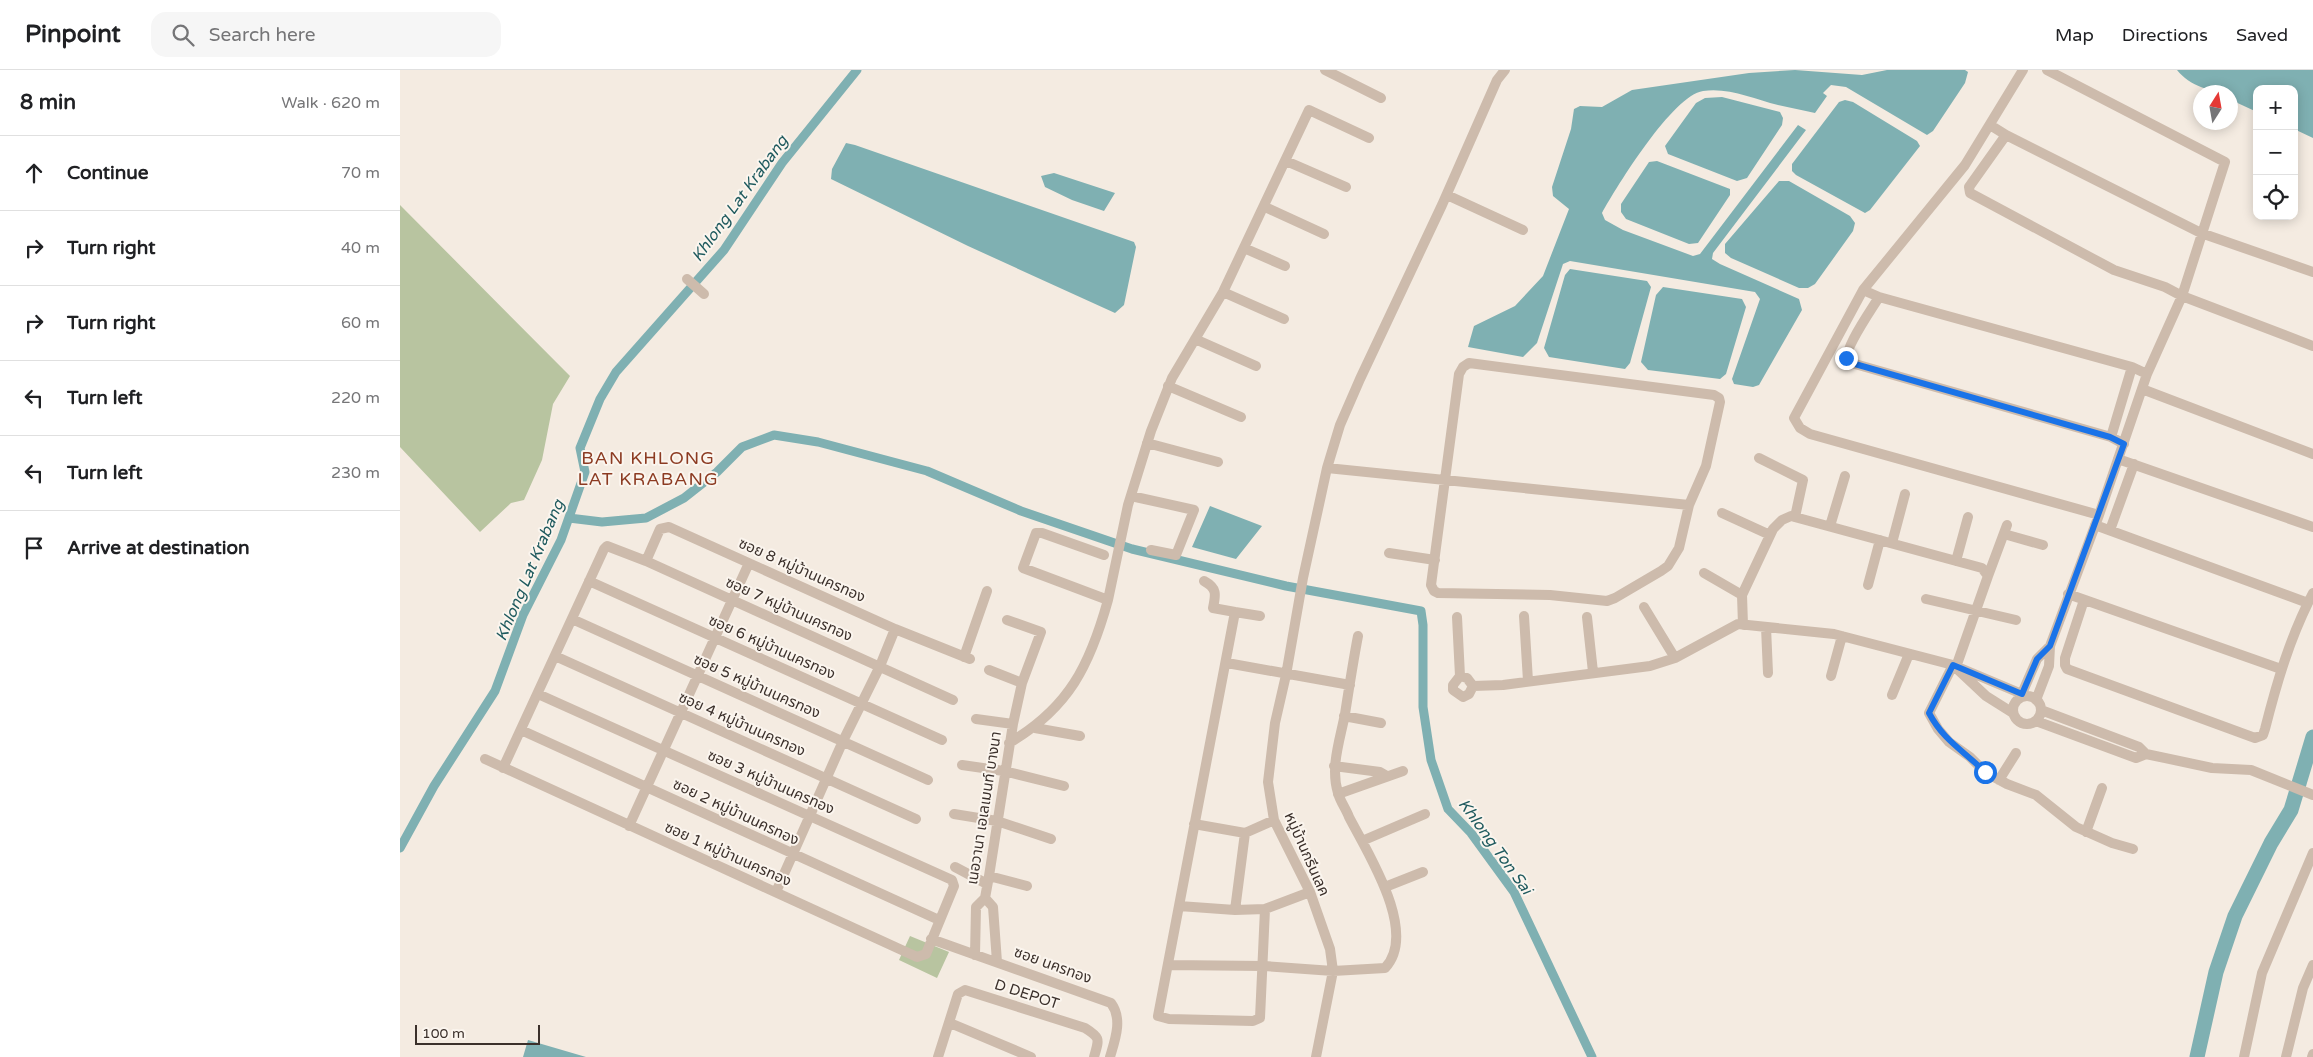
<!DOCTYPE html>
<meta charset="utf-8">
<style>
body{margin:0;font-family:"Varela Round","Noto Sans Thai",sans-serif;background:#f6f6f6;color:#202124}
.controls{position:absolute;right:15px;top:15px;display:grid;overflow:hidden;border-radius:10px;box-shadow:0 2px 12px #0003}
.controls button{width:45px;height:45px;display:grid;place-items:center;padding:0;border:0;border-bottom:1px solid #e0e0e0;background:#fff;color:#202124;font:25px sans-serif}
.compass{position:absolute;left:1793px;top:15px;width:45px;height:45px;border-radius:50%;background:#fff;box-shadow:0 2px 12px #0003;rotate:11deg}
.scale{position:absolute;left:15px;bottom:12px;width:125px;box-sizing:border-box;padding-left:5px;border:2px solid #3b302b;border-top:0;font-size:14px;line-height:18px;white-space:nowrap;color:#3b302b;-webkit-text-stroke:4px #fbf5ee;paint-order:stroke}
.stop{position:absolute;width:15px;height:15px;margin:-11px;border:4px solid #1a73e8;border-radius:50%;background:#fff}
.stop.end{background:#1a73e8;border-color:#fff;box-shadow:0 1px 5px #0008}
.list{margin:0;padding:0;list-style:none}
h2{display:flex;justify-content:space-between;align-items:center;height:65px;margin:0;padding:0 20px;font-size:21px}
h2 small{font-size:16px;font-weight:400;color:#757577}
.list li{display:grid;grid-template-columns:32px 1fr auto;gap:15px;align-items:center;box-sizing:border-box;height:75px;padding:0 20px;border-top:1px solid #e0e0e0}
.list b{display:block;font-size:19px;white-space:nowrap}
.list em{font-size:16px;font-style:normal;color:#757577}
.icon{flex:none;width:28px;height:28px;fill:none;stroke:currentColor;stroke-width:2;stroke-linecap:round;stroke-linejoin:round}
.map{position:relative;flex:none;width:1913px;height:987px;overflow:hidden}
header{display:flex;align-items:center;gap:30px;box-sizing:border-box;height:70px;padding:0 25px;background:#fff;border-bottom:1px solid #e0e0e0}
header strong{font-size:24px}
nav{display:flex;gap:28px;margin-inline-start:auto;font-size:18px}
.search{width:350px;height:45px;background:#f6f6f6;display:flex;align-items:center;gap:12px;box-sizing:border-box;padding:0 18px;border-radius:15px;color:#757577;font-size:19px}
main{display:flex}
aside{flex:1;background:#fff}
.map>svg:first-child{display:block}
.green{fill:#b8c4a0}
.water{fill:#7fb0b2}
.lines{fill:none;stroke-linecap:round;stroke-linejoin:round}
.canal{stroke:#7fb0b2;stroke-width:9}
.river{stroke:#7fb0b2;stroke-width:15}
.minor{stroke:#cdbbac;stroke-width:10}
.route{stroke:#1a73e8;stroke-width:6}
.labels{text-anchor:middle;stroke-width:4;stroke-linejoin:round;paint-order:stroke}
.street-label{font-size:15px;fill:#3b302b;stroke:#fbf5ee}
.water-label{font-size:16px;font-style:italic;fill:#1f5a5e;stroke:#fbf5ee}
.quarter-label{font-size:18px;letter-spacing:1px;fill:#8c3b22;stroke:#fbf5ee}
</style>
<header>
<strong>Pinpoint</strong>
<div class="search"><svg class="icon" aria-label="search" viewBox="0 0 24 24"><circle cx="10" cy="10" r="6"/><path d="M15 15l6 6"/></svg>Search here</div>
<nav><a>Map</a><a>Directions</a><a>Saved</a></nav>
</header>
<main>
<aside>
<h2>8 min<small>Walk · 620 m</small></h2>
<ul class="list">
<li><svg class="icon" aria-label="ahead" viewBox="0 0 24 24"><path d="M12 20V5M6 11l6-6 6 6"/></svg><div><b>Continue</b></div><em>70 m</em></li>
<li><svg class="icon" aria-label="right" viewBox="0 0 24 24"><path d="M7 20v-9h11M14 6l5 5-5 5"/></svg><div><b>Turn right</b></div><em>40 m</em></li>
<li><svg class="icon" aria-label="right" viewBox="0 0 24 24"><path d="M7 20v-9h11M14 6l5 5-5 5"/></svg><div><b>Turn right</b></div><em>60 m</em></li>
<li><svg class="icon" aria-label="left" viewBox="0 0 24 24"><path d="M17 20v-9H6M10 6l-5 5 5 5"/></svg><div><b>Turn left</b></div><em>220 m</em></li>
<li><svg class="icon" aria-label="left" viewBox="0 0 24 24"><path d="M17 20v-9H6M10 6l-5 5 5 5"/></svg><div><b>Turn left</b></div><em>230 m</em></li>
<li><svg class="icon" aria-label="arrive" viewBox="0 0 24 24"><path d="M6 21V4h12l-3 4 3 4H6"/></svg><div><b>Arrive at destination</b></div></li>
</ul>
</aside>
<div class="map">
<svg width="1913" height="987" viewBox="0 0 1913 987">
<rect width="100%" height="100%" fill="#f4ebe1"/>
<path class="green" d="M 0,135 L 170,306 L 153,334 L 142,390 L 124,430 L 111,433 L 80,462 L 0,377 Z
M 510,866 L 549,882 L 537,908 L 499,890 Z"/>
<path class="water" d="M 1395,0 L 1462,5 L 1487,0 L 1565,0 L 1568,2 L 1565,13 L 1533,61 L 1527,65 L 1446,17 L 1431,15 L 1423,23 L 1427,26 L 1415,43 C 1403,40 1390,38 1378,35 C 1354,29 1328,17 1303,21 C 1273,25 1217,116 1202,143 L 1205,150 L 1223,160 L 1293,186 L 1300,184 L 1398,55 L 1406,60 L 1313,183 L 1312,189 L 1320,194 L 1399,229 L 1402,240 L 1359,315 L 1353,317 L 1334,314 L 1332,309 L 1360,229 L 1355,222 L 1170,191 L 1163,194 L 1137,273 L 1123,287 L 1068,277 L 1074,256 L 1115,236 L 1143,206 L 1169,139 L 1153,126 L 1152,117 L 1171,59 L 1174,39 L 1180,36 L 1202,37 L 1232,20 L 1349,3 Z
M 1777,0 L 1913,0 L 1913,68 L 1894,59 L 1894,19 L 1857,19 L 1857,42 L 1831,30 L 1830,22 C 1810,22 1790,16 1777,0 Z
M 1322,27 L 1380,42 L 1383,48 L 1382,55 L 1347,108 L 1337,111 L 1268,84 L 1265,76 L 1296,33 L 1305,28 Z
M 1445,30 L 1453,32 L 1517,71 L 1520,76 L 1470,140 L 1465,143 L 1396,105 L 1392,101 L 1392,94 L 1439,32 Z
M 446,73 L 455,75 L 734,172 L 736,177 L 724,235 L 715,243 L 568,176 L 431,109 L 432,99 Z
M 1257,91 L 1330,119 L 1330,125 L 1298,173 L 1289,174 L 1226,149 L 1221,142 L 1221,134 L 1249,92 Z
M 654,103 L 715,123 L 704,141 L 672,130 L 645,117 L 641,106 Z
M 1379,111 L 1389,111 L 1450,146 L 1455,153 L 1453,161 L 1415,214 L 1408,218 L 1399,218 L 1331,188 L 1325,183 L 1325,174 Z
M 1170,199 L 1247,211 L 1251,217 L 1230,293 L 1225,299 L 1149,287 L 1144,278 L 1165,205 Z
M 1263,217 L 1342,229 L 1346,237 L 1326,304 L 1320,309 L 1248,300 L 1241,292 L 1256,225 Z
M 810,436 L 862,456 L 836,489 L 792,477 Z
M 128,970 L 186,987 L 123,987 Z"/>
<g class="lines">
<path class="canal" d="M 169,448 L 202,452 L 246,448 L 284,428 L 317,402 L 342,377 L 374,365 L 418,372 L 527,401 L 621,441 L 732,479 L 886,516 L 1021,541 L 1023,555 L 1023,637 L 1031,690 L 1048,739 L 1071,763 L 1114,822 L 1192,987
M 0,778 L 34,716 L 95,621 L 123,545 L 161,470 L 185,402 L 180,378 L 200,329 L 216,302 L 324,180 L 382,93 L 457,0"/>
<path class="river" d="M 1797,987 L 1816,902 L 1835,846 L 1871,773 L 1891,740 L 1913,667"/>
<path class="minor" d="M 925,0 L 981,28
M 1623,0 L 1565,95 L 1463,220 L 1394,348 L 1400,358 L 1410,364 L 1699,445
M 1590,55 L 1606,65 L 1801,163 L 1913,202
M 1606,65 L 1569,117 L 1570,123 L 1714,200 L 1765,217 L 1782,226 L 1913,276
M 886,91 L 946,117
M 1047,125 L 1123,160
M 865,137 L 924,164
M 844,178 L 885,196
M 287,209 L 304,224
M 1463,220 L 1479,227 L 1732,297 L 1747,304
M 823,222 L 884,249
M 1479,227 C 1472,239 1441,282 1448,292 L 1711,367 L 1724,374
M 795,269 L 856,296
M 1069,293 L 1314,325 L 1319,328 L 1320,332 L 1306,396 L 1289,435 L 1279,478 L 1268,496 L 1261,501 L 1215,528 L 1207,531 L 1150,525 L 1038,523 L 1034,521 L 1031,515 L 1059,304 L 1063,297 Z
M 768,316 L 841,347
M 1742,319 L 1913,384
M 1711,367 L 1732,297
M 747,373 L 818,392
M 1359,388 L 1403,410 L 1395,447
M 1718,389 L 1913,457
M 927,398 L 1289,435
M 731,426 L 794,440 L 776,485 L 751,480
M 1322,443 L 1370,465
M 1695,455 L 1908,533
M 1430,456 L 1445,406
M 1710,460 L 1734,394
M 1604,464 L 1643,475
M 1492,473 L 1505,424
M 989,483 L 1035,490
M 246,491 L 260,459 L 269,457 L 495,559 L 570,589
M 1556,491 L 1568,447
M 1304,503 L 1342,525
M 1588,506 L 1607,455
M 189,511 L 542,670
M 804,511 C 817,518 816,524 813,538 L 835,542 L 758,946 L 769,949 L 853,951 L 860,948 L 865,839
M 1468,515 L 1480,470
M 1668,524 L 1881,599
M 1526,529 L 1616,550
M 708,530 L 728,435 L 751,361 L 772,308 L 823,222 L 909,40 L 969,68
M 1684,530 L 1665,588 L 1665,595 L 1667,599 L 1855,668 L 1863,665 L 1865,659 C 1877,612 1890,567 1913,523
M 1244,537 L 1275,588
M 835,542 L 860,546
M 1124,546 L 1128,611
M 1057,547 L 1060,606
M 1187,547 L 1193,602
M 172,549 L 528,710
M 1343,555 L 1342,525 L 1373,459 L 1382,450 L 1391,446 L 1582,498 L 1588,506 L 1556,597
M 1366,557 L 1368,603
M 155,586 L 516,749
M 564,587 L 587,521
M 827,593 L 950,615
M 589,600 L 622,613
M 1431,606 L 1442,566
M 1073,616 L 1067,608 L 1060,606 L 1053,615 L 1053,620 L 1063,627 L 1069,624 L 1073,616 L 1103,615 L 1250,596 L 1275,588 L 1338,554 L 1434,564 L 1553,595 L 1622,624
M 1492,625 L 1509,584
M1613 640a14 14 0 1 1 28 0a14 14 0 1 1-28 0Z
M 1620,628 L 1637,589 L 1650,576
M 1636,630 L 1649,596 L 1650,576 L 1699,445 L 1747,304 L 1782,226 L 1825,92 L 1647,0
M 1641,640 L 1739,677 L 1746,684 L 1812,698 L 1851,700 L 1913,725
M 1613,643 L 1586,626 L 1553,595 L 1529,643 L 1538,659 L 1549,672 L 1570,687 L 1585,702 L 1607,714 L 1636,725 L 1676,757 L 1712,773 L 1733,779
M 944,646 L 981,653
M 576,649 L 613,654 L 622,613 L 641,562 L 607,550
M 1636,651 L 1736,688 L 1746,684
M 635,658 L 680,666
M 121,660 L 539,850
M 609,673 C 669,638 690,595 708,530 L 623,498 L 636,463 L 642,463 L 704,485
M 85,689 L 517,887 L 526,884 L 554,816 L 552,810 L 138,624
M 562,695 L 604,701 L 664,716
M 934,696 L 980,702 L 987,706
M 103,698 L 204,479 L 207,476 L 246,491 L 553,630
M 1599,710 L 1616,683
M 938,724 L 1003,701
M 554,744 L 597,751 L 651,769
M 794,754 L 845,763 L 874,750
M 229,756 L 349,493
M 1686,762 L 1702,718
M 962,771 L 1025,744
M 555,797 L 587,814
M 589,806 L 627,816
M 985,817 L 1023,802
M 376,822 L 443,671 L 480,596 L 495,559
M 585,828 L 593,837 L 597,892
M 779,836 L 835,840 L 865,839 L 910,822
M 835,840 L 845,763
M 531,869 L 711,933 C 723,949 715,970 710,987
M 575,885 L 576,837 L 585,828 L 589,806 L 613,654
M 768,895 L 864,896 L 933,901 L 985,898 C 1019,862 967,782 949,747 C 946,739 940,731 938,723 C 930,697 940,670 945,644 C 949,618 953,592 958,566
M 550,953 L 631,987
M 538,987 L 558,924 L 565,920 L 685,958 C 701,968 699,969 694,987
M 916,987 L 933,901 L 930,879 L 910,822 L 874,750 L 868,712 L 875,653 L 886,605 L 903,508 L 927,398 L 940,355 L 960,309 L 1042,135 L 1097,10 L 1105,0
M 1844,987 L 1862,903 L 1913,783
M 1886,987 L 1903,918 L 1913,895
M 1912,987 L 1913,984"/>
</g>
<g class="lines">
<path class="route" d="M 1446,288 L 1448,292 L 1710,367 L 1724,374 L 1650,576 L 1637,589 L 1622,624 L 1553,595 L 1529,643 C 1544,671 1563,680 1585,702"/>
</g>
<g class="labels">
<g class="street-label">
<text transform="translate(402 500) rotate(24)" y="5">ซอย 8 หมู่บ้านนครทอง</text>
<text transform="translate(389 539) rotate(24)" y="5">ซอย 7 หมู่บ้านนครทอง</text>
<text transform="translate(372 577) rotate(24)" y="5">ซอย 6 หมู่บ้านนครทอง</text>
<text transform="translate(357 616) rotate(24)" y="5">ซอย 5 หมู่บ้านนครทอง</text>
<text transform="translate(342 654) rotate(24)" y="5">ซอย 4 หมู่บ้านนครทอง</text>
<text transform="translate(371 712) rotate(24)" y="5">ซอย 3 หมู่บ้านนครทอง</text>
<text transform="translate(584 738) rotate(-81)" y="5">เนอวานา เอเลเมนท์ บางนา</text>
<text transform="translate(336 742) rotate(25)" y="5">ซอย 2 หมู่บ้านนครทอง</text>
<text transform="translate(328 784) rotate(24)" y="5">ซอย 1 หมู่บ้านนครทอง</text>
<text transform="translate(907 784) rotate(66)" y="5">หมู่บ้านกรีนเลค</text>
<text transform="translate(653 895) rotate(20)" y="5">ซอย นครทอง</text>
<text transform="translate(627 924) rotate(18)" y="5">D DEPOT</text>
</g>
<g class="water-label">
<text transform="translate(339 128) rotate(-54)" y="6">Khlong Lat Krabang</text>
<text transform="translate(129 500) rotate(-67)" y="6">Khlong Lat Krabang</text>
<text transform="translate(1096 776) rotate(54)" y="6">Khlong Ton Sai</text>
</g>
<g class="quarter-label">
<text x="248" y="394">BAN KHLONG<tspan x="248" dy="21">LAT KRABANG</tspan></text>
</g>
</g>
</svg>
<div class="controls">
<button>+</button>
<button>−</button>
<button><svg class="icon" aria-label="locate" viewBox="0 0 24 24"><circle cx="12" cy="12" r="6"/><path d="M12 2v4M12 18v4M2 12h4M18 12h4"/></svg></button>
</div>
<svg class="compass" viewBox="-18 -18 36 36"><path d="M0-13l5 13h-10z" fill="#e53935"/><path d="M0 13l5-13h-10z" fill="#757577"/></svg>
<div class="scale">100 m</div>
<div class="stop" style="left:1585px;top:702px"></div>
<div class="stop end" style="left:1446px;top:288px"></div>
</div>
</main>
